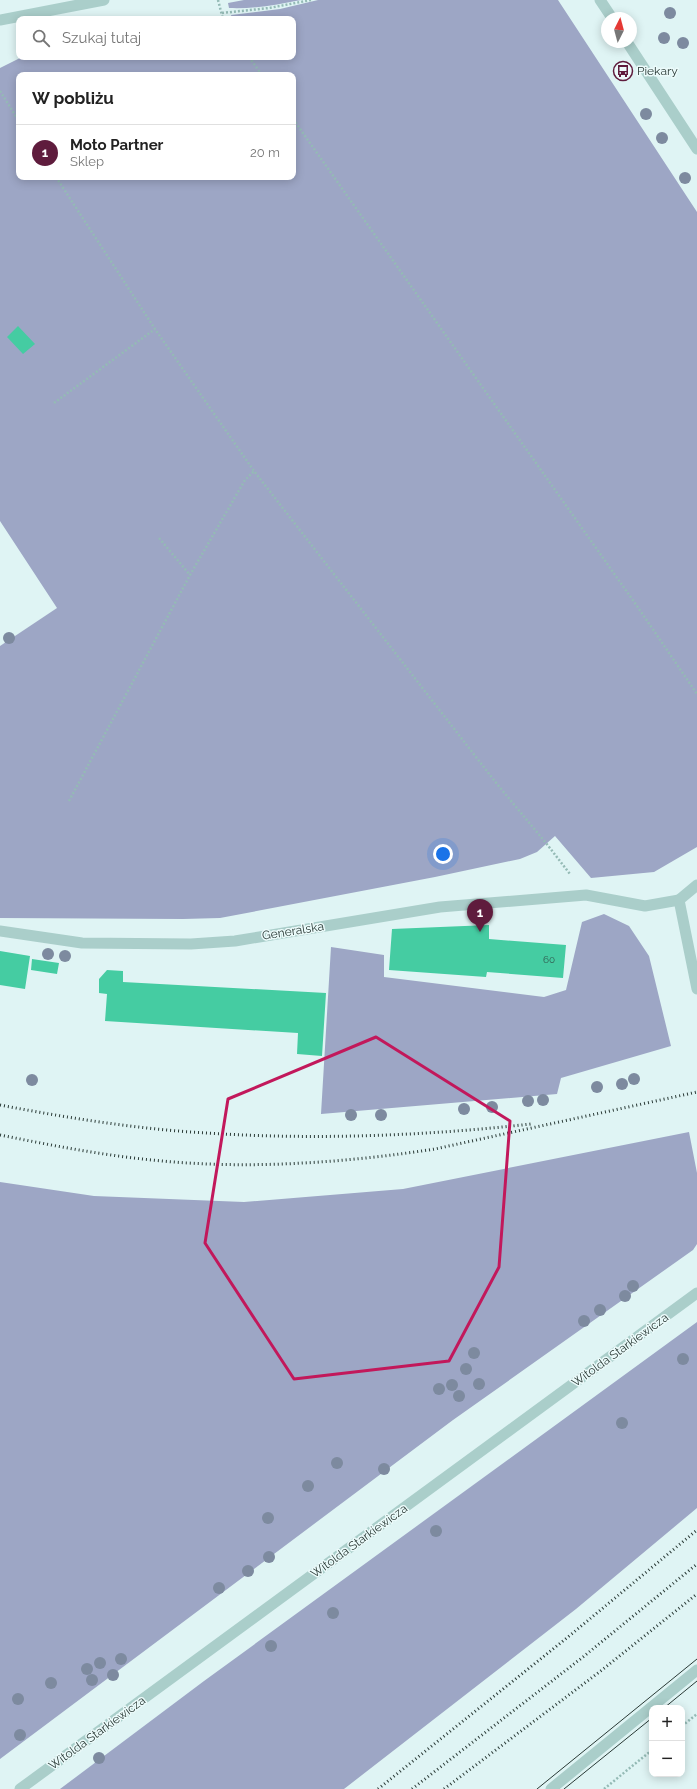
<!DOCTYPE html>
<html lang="pl">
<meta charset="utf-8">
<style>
body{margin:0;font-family:Raleway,sans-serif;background:#f2f2f2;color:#222}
.controls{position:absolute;right:12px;bottom:12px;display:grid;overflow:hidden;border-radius:8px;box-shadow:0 2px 10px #0003}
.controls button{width:36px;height:36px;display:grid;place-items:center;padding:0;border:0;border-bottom:1px solid #e0e0e0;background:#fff;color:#222;font:20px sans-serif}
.compass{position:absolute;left:601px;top:12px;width:36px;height:36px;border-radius:50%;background:#fff;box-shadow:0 2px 10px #0003;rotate:6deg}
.you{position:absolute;left:443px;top:854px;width:14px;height:14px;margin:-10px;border:3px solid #fff;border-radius:50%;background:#1a73e8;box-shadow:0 0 0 6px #1a73e833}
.badge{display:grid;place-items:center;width:26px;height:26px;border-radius:50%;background:#5f1c3d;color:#fff;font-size:13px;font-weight:700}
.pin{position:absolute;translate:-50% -33px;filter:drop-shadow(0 1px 2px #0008)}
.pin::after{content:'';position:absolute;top:21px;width:14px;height:12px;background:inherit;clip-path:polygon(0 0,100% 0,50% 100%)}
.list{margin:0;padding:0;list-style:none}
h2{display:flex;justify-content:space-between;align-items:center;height:52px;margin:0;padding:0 16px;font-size:17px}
h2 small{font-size:13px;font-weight:400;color:#767676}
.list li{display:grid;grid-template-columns:26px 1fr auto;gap:12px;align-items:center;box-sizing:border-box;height:56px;padding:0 16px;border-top:1px solid #e0e0e0}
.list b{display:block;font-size:15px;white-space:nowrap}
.list p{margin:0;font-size:13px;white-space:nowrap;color:#767676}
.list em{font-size:13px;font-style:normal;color:#767676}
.icon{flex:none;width:22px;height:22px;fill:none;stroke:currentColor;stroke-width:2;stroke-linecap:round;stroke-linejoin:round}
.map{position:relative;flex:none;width:697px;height:1789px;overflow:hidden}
.search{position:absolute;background:#fff;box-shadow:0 2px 10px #0003;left:16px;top:16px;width:280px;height:44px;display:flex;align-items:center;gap:10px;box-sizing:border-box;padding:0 14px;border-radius:8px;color:#767676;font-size:15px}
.panel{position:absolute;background:#fff;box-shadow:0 2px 10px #0003;left:16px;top:72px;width:280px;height:108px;border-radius:8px}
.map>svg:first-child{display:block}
.green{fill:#9da6c5;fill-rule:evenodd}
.building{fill:#45cca2}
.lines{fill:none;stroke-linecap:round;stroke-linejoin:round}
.path{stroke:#94bab5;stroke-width:2.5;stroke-dasharray:2 2;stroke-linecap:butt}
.service{stroke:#aaceca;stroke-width:11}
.minor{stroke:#aaceca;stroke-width:11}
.tertiary{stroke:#aaceca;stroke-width:11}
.tram{stroke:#2a3a36;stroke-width:1}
.rail{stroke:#2a3a36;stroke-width:3;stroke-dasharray:1 3;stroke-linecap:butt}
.tree{fill:#7d8a9f}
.marked{fill:none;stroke:#c2185b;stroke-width:3;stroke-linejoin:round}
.labels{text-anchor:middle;stroke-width:3;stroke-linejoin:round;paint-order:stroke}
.number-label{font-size:10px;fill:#315e51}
.poi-label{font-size:12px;fill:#2a3a36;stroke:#ecfbfb;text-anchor:start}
.street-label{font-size:12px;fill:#2a3a36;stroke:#ecfbfb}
</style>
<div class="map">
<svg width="697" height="1789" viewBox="0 0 697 1789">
<rect width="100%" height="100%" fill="#dff4f4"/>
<path class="green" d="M 244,0 L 301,0 C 276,5 254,9 229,8 L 228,3 Z
M 318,0 L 558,0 L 697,212 L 697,847 L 654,872 L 591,878 L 555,836 L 537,852 L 520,859 L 435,877 L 220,918 L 183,919 L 0,918 L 0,646 L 57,608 L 0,521 L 0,68 L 22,57 L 293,57 L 293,19 L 228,19 L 232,18 L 231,15 L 280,9 ZM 19,75 L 293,75 L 293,177 L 19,177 Z
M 604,914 L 629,926 L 649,956 L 671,1046 L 561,1078 L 557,1094 L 321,1114 L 331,947 L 384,955 L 384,977 L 544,997 L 566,990 L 582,922 Z
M 689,1132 L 697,1173 L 697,1244 L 693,1250 L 453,1420 L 0,1759 L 0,1182 L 94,1196 L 244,1202 L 403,1189 Z
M 697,1322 L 697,1508 L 576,1609 L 344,1789 L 60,1789 L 204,1681 Z"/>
<path class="building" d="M 18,326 L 35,344 L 23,354 L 7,337 Z
M 489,925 L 489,939 L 566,945 L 563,978 L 487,972 L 486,977 L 389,970 L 392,929 Z
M 0,951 L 30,956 L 25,989 L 0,985 Z
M 32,959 L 59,963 L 57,974 L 31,970 Z
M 107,970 L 123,971 L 123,982 L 326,993 L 322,1056 L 297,1054 L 298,1033 L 105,1021 L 107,994 L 99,993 L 99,979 Z"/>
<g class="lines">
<path class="path" d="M 218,0 L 223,19
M 222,13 L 269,8 L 311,0
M 249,57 L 262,75
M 0,91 L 19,121
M 293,119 L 637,606 L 697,694
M 56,177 L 155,329 L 254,471 L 497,784 L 546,843 L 570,874
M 54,403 L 155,329
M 159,538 L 190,575
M 69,801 L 190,575 L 245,480 L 254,471
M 682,1726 L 697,1714
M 604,1789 L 652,1750"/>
<path class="service" d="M 0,931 L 82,943 L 191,944 L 235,941 L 440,907 L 586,895 L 645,906 L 679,900"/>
<path class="minor" d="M 0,20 L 104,0"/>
<path class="tertiary" d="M 600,0 L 612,18
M 627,42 L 697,149
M 697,885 L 679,900 L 697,989
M 20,1789 L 697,1293
M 551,1789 L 697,1670"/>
<path class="tram" d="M 664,1708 L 697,1681
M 537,1789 L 697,1659
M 564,1789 L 652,1718"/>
<path class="rail" d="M 0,1105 C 68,1118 137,1129 206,1133 C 315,1140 423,1136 531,1124
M 0,1135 C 50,1145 101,1155 152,1160 C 246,1170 343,1163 435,1149 L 697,1092
M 378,1789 L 568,1637 L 697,1530
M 412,1789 L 583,1657 L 697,1564
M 444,1789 L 602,1670 L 697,1594"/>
</g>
<g class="tree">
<circle cx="670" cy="13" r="6"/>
<circle cx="664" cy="38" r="6"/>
<circle cx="683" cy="43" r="6"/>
<circle cx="646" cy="114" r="6"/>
<circle cx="662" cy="138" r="6"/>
<circle cx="685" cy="178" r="6"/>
<circle cx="9" cy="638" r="6"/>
<circle cx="48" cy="954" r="6"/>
<circle cx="65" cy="956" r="6"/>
<circle cx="634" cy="1079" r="6"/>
<circle cx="32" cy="1080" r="6"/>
<circle cx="622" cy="1084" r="6"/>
<circle cx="597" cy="1087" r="6"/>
<circle cx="543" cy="1100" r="6"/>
<circle cx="528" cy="1101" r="6"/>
<circle cx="492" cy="1107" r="6"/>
<circle cx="464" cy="1109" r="6"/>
<circle cx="351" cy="1115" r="6"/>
<circle cx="381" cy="1115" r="6"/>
<circle cx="633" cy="1286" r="6"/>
<circle cx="625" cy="1296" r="6"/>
<circle cx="600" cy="1310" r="6"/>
<circle cx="584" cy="1321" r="6"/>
<circle cx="474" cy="1353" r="6"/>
<circle cx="683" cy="1359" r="6"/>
<circle cx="466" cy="1369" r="6"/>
<circle cx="479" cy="1384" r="6"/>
<circle cx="452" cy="1385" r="6"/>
<circle cx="439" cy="1389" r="6"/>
<circle cx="459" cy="1396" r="6"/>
<circle cx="622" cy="1423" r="6"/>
<circle cx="337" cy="1463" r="6"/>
<circle cx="384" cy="1469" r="6"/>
<circle cx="308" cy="1486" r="6"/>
<circle cx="268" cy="1518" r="6"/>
<circle cx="436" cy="1531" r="6"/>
<circle cx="269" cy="1557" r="6"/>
<circle cx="248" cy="1571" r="6"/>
<circle cx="219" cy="1588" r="6"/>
<circle cx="333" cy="1613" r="6"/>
<circle cx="271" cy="1646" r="6"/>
<circle cx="121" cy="1659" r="6"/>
<circle cx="100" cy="1663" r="6"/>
<circle cx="87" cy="1669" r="6"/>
<circle cx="113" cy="1675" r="6"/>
<circle cx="92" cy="1680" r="6"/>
<circle cx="51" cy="1683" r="6"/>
<circle cx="18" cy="1699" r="6"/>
<circle cx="20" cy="1735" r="6"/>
<circle cx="99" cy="1758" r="6"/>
</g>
<path class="marked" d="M 376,1037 L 510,1121 L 499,1267 L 449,1361 L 294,1379 L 205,1243 L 228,1099 Z"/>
<defs>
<g id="bus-ring" transform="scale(1)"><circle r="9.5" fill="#ecfbfb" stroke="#5f1c3d" stroke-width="1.5"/><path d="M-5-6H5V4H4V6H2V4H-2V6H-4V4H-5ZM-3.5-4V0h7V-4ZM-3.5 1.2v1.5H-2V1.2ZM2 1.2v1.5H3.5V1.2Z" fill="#5f1c3d"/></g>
</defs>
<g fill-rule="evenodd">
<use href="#bus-ring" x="623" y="71"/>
</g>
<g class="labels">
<g class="number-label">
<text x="549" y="963">60</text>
</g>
<g class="poi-label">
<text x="637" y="75">Piekary</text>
</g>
<g class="street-label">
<text transform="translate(293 931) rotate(-9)" y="4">Generalska</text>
<text transform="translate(620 1350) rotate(-36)" y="4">Witolda Starkiewicza</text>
<text transform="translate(359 1541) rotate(-36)" y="4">Witolda Starkiewicza</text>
<text transform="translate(97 1733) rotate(-36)" y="4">Witolda Starkiewicza</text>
</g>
</g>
</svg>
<div class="controls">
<button>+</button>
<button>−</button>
</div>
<svg class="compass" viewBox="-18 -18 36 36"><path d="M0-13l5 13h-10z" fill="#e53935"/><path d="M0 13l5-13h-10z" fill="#767676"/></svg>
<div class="you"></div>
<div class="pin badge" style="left:480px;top:932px">1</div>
<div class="search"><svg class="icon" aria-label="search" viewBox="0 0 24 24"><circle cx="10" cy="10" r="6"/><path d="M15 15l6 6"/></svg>Szukaj tutaj</div>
<section class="panel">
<h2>W pobliżu<small></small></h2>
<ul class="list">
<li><span class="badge">1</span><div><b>Moto Partner</b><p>Sklep</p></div><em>20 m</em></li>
</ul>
</section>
</div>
